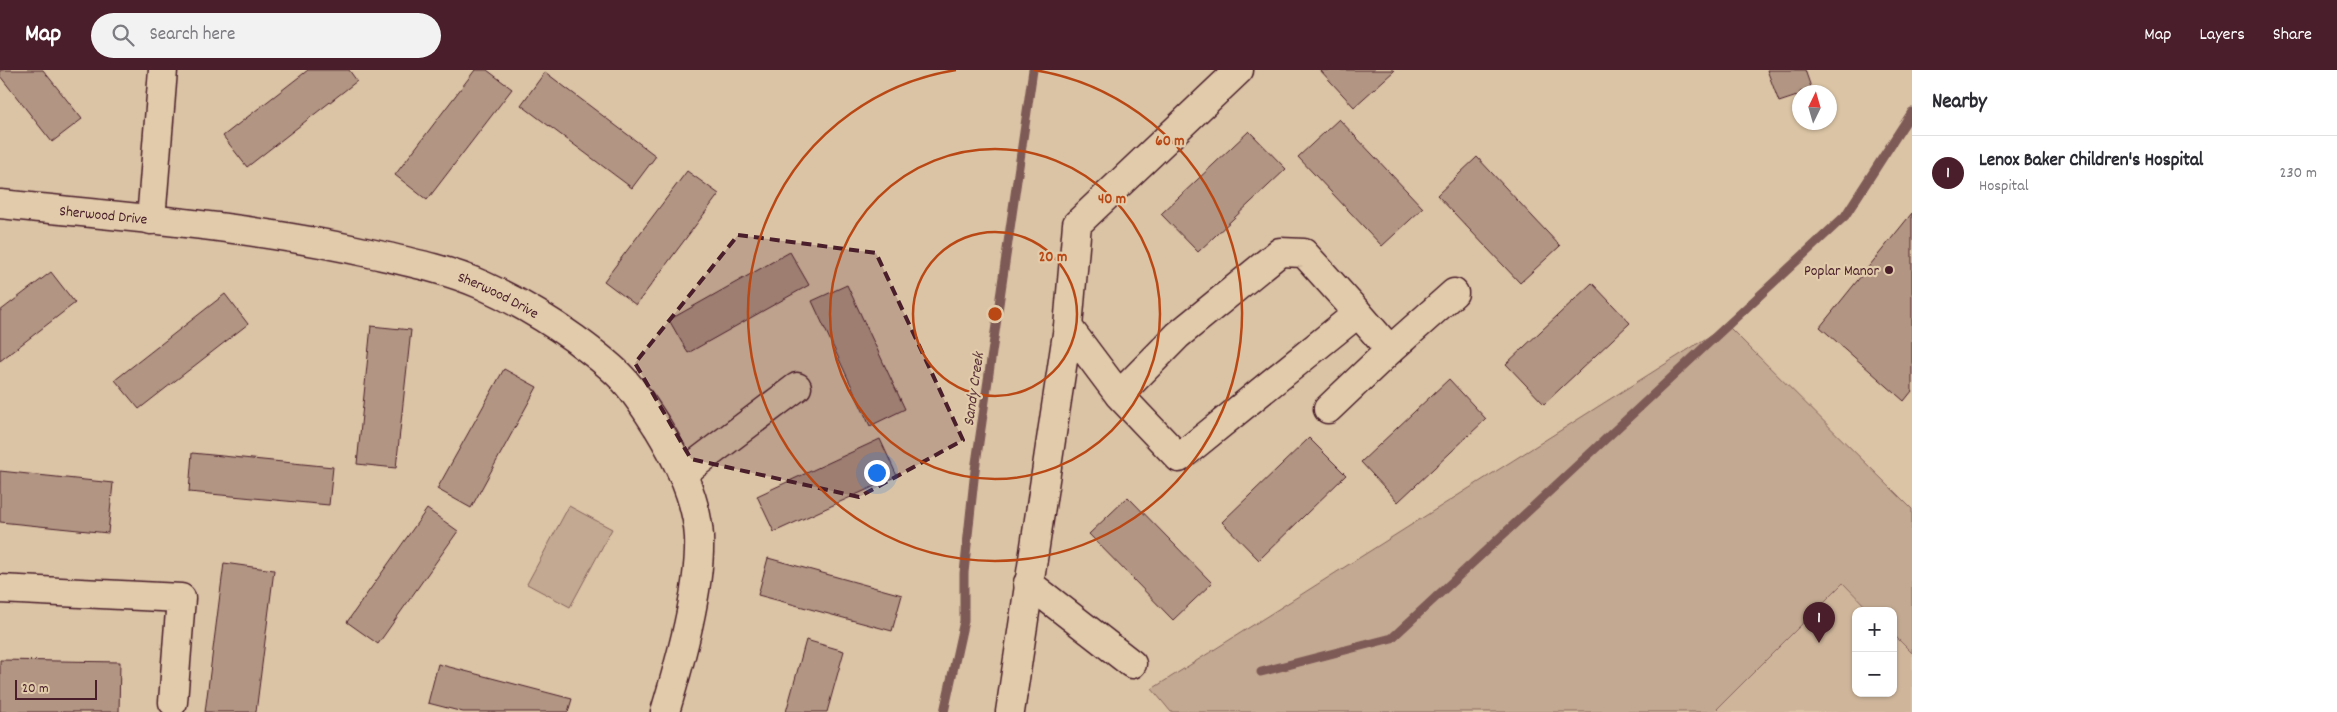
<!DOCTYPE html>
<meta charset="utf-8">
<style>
body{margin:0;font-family:Dekko,sans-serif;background:#f2f2f3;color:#2b2b33}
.controls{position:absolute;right:15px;bottom:15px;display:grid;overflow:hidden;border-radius:10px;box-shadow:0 1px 4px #0004}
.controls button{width:45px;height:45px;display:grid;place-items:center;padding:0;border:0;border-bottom:1px solid #e1e1e2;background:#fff;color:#2b2b33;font:25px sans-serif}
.compass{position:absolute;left:1792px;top:15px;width:45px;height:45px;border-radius:50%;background:#fff;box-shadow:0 1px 4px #0004;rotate:5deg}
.scale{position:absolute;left:15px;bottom:12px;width:82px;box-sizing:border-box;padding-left:5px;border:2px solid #4a1f2b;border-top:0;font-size:14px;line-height:18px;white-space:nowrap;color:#4a1f2b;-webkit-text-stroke:4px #e1cbaa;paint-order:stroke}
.you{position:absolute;left:876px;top:402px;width:18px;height:18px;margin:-12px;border:4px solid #fff;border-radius:50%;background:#1a73e8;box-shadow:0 0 0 8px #1a73e833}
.badge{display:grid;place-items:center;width:32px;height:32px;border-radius:50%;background:#4a1f2b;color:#fff;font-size:16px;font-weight:700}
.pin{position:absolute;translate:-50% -41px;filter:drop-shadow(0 1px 2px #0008)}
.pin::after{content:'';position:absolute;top:26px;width:18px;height:15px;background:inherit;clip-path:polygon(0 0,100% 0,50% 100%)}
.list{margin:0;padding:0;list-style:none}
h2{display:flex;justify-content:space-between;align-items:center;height:65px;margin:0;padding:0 20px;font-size:21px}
h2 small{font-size:16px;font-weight:400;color:#7c7c81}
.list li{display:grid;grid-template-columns:32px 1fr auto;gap:15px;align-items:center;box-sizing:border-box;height:75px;padding:0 20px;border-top:1px solid #e1e1e2}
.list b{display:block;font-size:19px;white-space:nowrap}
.list p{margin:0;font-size:16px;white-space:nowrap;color:#7c7c81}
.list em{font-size:16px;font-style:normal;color:#7c7c81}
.icon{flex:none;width:28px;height:28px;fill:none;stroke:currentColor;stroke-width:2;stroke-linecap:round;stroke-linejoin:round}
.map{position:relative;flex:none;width:1912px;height:642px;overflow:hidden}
header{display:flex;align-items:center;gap:30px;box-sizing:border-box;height:70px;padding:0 25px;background:#4a1f2b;color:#fff}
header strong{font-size:24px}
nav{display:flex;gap:28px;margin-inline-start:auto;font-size:18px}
.search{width:350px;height:45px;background:#f2f2f3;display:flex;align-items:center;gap:12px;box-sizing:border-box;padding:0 18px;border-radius:28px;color:#7c7c81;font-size:19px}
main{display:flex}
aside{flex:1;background:#fff}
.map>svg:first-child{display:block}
.built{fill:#cfb69b}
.green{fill:#c3a991;stroke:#86645e}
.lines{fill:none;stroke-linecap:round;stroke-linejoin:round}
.stream{stroke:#7e5a57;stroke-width:9}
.building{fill:#b29683;stroke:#4a1f2b}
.minor-casing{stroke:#4a1f2b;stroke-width:31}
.minor{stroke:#e1cbaa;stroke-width:28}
.marked{fill:#4a1f2b;fill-opacity:0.2;stroke:#4a1f2b;stroke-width:4;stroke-dasharray:10 6;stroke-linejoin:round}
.ring{fill:none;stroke:#b94815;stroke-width:2.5}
.poi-dot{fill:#4a1f2b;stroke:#e1cbaa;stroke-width:2}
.labels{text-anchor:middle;stroke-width:4.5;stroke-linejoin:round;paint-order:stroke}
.street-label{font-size:15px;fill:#4a1f2b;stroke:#e1cbaa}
.poi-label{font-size:15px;fill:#4a1f2b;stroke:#e1cbaa;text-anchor:end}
.water-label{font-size:16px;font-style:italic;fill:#5b333a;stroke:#e1cbaa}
.centre{fill:#b94815;stroke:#e1cbaa;stroke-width:2.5}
.ring-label{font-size:15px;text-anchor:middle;font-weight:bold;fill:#b94815;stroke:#e1cbaa;stroke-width:4.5;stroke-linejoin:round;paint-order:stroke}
</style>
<header>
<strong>Map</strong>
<div class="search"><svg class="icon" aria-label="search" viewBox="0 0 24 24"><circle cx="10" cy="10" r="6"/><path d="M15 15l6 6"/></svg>Search here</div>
<nav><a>Map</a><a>Layers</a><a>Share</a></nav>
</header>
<main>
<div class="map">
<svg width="1912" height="642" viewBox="0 0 1912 642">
<rect width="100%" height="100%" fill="#dbc4a5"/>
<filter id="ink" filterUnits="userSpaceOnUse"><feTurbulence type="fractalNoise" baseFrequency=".02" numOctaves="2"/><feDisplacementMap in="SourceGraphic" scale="10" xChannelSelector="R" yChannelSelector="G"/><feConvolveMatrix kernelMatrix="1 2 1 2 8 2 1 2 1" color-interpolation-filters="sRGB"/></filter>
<g filter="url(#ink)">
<path class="built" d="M 1843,513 L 1870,541 L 1856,541 L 1856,623 L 1893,623 L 1893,564 L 1912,583 L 1912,642 L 1714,642 Z"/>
<path class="green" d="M 1727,255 L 1912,439 L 1912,583 L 1893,564 L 1893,541 L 1870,541 L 1843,513 L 1714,642 L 1171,642 L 1152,619 Z
M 569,436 L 612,459 L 570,537 L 527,514 Z"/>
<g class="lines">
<path class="stream" d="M 1261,602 L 1392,568 L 1845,146 L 1912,42
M 944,642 L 964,551 L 964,503 L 975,400 L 1033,0"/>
</g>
<path class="building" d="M 0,0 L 43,0 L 82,49 L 52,72 L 0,6 Z
M 308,0 L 349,0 L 357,11 L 247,97 L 223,66 Z
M 475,0 L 487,0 L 512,19 L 427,130 L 395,105 Z
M 1320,0 L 1393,0 L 1394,1 L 1354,37 Z
M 1767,0 L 1805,0 L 1812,20 L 1800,22 L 1800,25 L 1779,32 Z
M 545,2 L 656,86 L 632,118 L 521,35 Z
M 1339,49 L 1423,138 L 1382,176 L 1298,87 Z
M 1249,61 L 1286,99 L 1198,182 L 1161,144 Z
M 1477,87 L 1560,176 L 1520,213 L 1437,125 Z
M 687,101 L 719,124 L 636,235 L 604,211 Z
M 1912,143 L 1912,321 L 1904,331 L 1820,257 Z
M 790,182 L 809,215 L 688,283 L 669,250 Z
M 51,202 L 75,233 L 0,291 L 0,241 Z
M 1592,213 L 1630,253 L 1544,334 L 1506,294 Z
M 847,215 L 905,339 L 870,356 L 812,231 Z
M 225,224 L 248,254 L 139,339 L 115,310 Z
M 371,256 L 411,260 L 396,398 L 357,394 Z
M 504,299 L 537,317 L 471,438 L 437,419 Z
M 1449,309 L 1486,349 L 1398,432 L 1361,392 Z
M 1309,368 L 1346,405 L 1259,490 L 1222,452 Z
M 880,369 L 897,406 L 774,462 L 757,426 Z
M 192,383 L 333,397 L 329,435 L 189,422 Z
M 0,401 L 113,413 L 108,463 L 0,452 Z
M 1128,427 L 1212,513 L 1173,550 L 1089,464 Z
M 427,439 L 458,461 L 378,574 L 347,552 Z
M 768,488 L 902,525 L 892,561 L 758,525 Z
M 224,493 L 274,500 L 256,642 L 205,642 Z
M 806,570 L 844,581 L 827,642 L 786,642 Z
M 0,590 L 120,592 L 119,642 L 0,642 Z
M 438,594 L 572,629 L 568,642 L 463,642 L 428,633 Z"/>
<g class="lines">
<g class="minor-casing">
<g id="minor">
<path id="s1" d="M 0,134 C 125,147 252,156 374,184 C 410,192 449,200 482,215 C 515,230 546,248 575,269 C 591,281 608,293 622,308 C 636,323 647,341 658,358 C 677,389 697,429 699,467 C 701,518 680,592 665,642"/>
<path d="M 151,150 L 163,0"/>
<path d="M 1358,243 L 1390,280 L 1454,223"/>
<path d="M 1068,257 L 1119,325 L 1179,388 L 1358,243 L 1304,183 L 1280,182 L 1178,265 L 1119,325"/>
<path d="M 1328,339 L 1390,280"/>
<path d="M 682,404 L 797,317"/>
<path d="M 1028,513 L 1132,594"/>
<path d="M 0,519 L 181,528 L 173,632"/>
<path d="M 1010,642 L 1068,257 L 1077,154 L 1239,0"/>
</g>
</g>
<use href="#minor" class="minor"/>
</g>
</g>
<path class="marked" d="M 738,165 L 876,183 L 963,370 L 859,427 L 691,389 L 635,293 Z"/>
<g class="ring">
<circle cx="995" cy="244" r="82"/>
<circle cx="995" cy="244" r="165"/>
<path d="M1034 0A247 247 0 1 1 956 0"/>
</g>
<circle class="poi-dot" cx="1889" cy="200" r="5"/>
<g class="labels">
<g class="street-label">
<text dy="5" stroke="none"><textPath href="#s1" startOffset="104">Sherwood Drive</textPath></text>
<text dy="5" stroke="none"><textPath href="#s1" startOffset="509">Sherwood Drive</textPath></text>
</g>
<g class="poi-label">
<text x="1879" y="205">Poplar Manor</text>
</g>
<g class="water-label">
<text transform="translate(972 319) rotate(-82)" y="6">Sandy Creek</text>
</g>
</g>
<circle cx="995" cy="244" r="8" class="centre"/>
<g class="ring-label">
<text x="1170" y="75">60 m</text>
<text x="1112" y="133">40 m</text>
<text x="1053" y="191">20 m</text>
</g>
</svg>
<div class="controls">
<button>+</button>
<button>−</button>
</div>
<svg class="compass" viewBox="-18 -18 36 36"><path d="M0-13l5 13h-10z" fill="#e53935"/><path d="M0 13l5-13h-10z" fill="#7c7c81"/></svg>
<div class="scale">20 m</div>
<div class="you"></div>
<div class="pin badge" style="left:1819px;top:573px">1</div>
</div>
<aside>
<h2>Nearby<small></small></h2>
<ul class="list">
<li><span class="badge">1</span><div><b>Lenox Baker Children's Hospital</b><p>Hospital</p></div><em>230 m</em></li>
</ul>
</aside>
</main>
